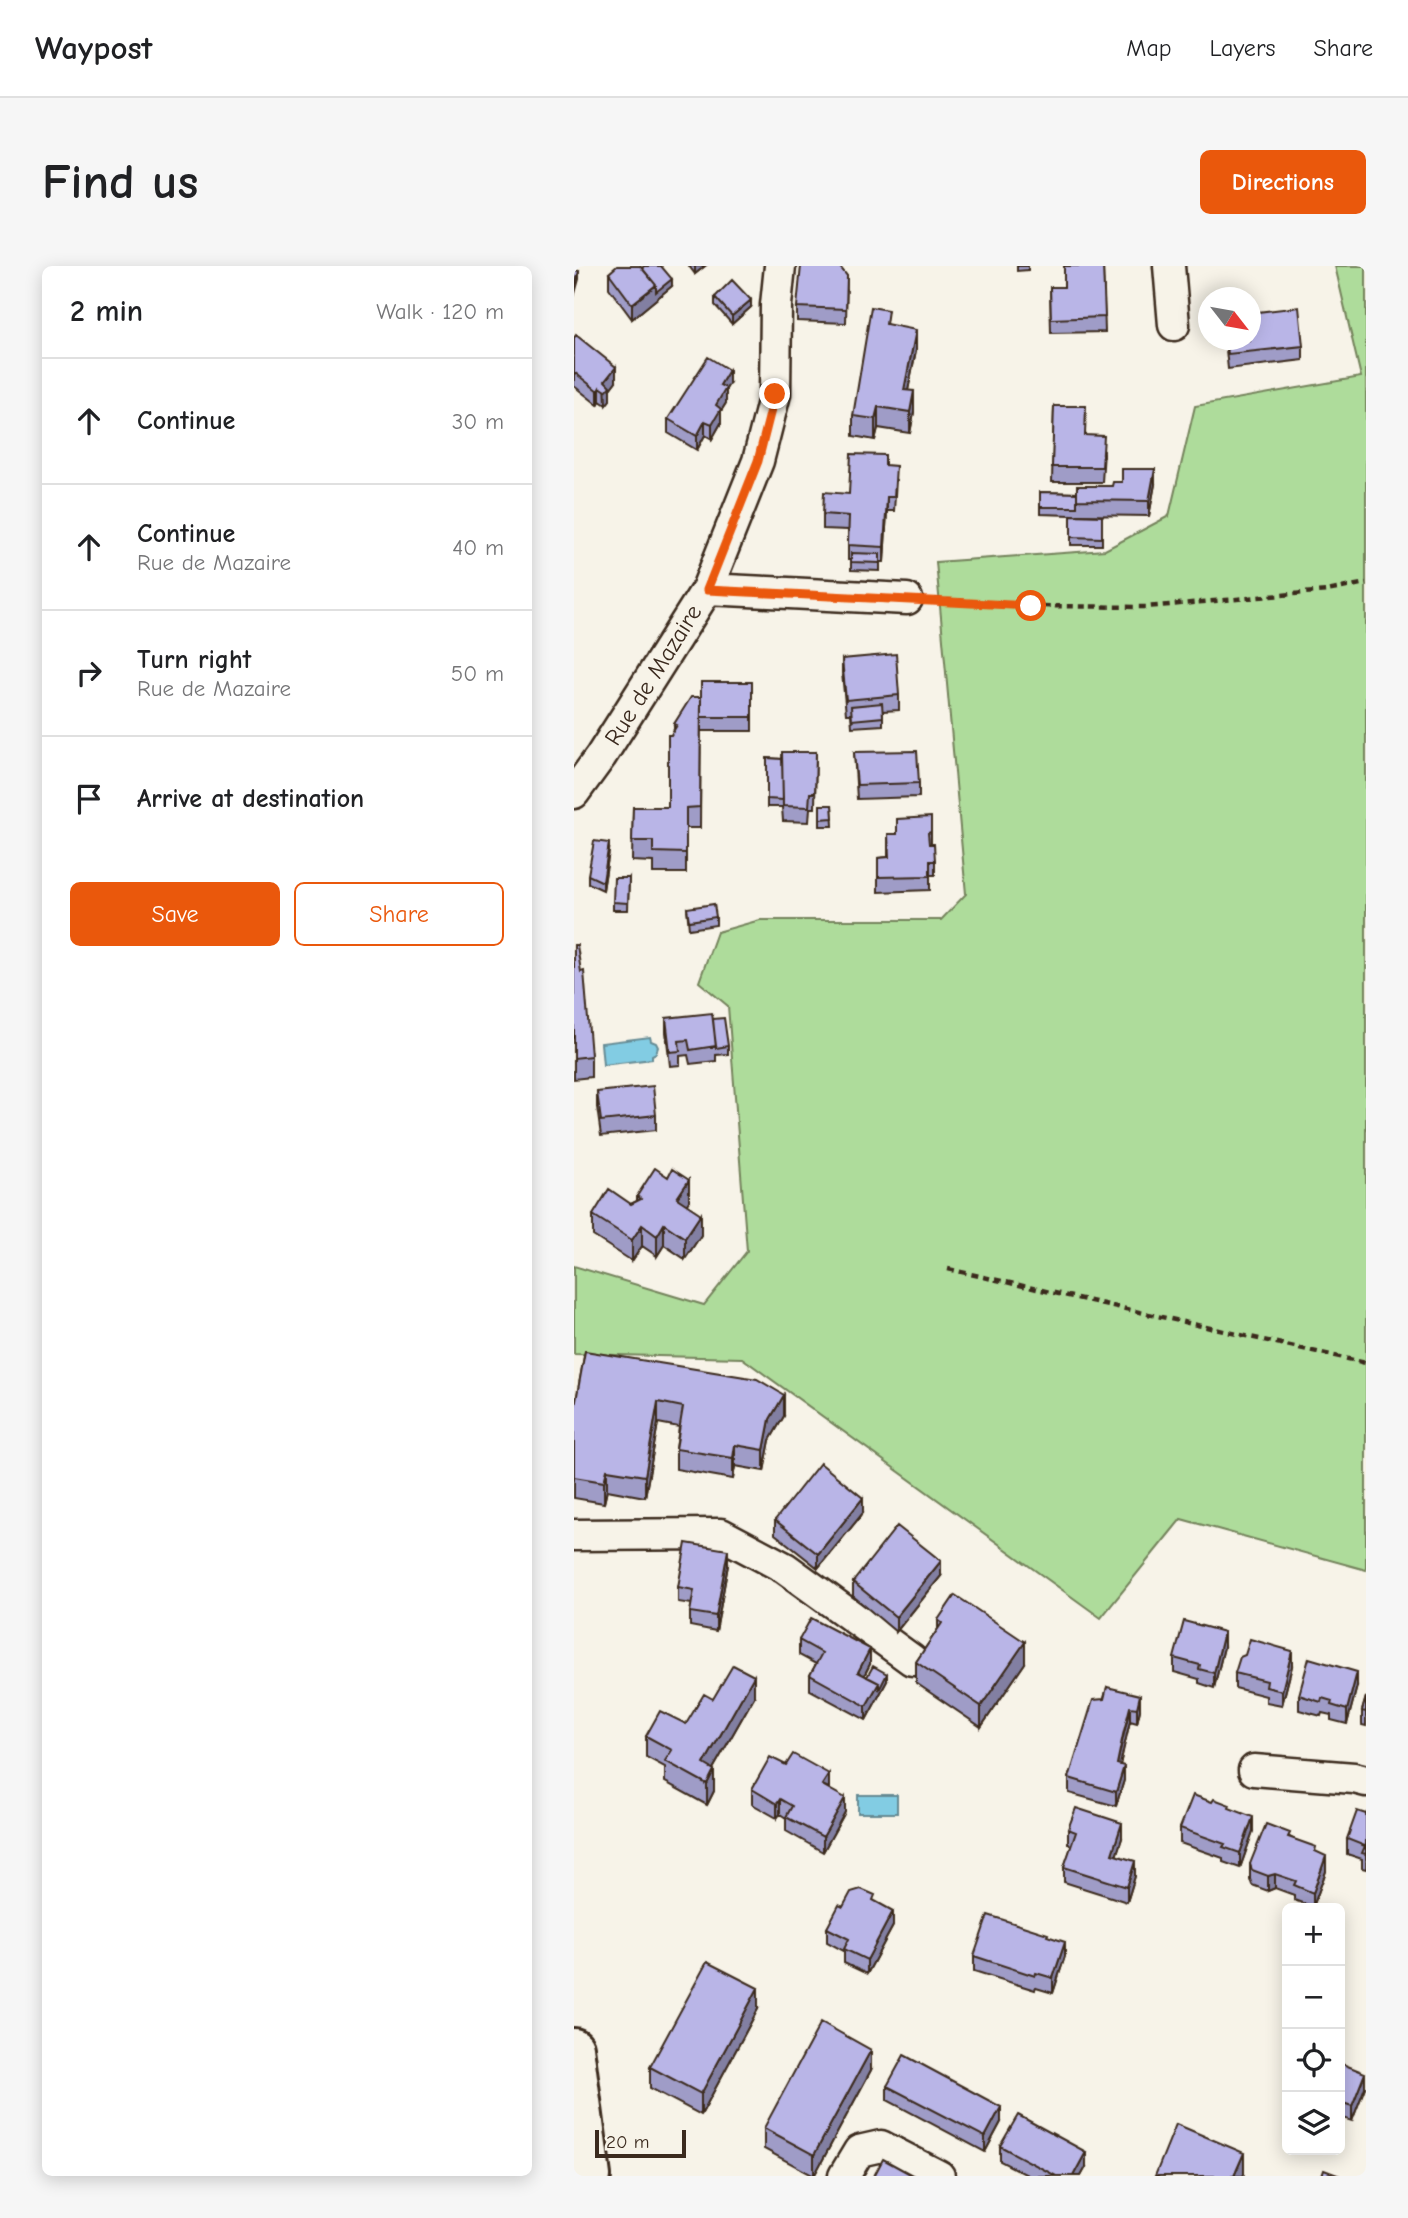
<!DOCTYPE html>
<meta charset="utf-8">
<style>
body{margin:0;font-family:"Comic Neue",sans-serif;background:#f6f6f6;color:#202124}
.controls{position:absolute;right:21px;bottom:21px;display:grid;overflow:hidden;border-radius:10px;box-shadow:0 4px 18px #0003}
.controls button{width:63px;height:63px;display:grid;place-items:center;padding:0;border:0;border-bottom:2px solid #e0e0e0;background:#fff;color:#202124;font:35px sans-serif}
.compass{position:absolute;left:624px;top:21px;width:63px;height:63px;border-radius:50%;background:#fff;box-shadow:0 4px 18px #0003;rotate:121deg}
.scale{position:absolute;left:21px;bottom:18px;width:91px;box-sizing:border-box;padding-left:7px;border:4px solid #3b2a1e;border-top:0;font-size:19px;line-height:24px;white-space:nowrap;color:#3b2a1e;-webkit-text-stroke:5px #f7f3e8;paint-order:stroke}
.stop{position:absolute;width:21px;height:21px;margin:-16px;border:5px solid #ea580c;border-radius:50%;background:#fff}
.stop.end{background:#ea580c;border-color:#fff;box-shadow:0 2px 7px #0008}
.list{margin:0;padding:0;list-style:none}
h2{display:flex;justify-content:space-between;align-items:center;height:91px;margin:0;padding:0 28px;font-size:30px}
h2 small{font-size:23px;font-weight:400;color:#757577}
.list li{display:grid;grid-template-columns:46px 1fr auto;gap:21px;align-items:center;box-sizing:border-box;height:126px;padding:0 28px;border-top:2px solid #e0e0e0}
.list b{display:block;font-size:26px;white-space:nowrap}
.list p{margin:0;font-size:23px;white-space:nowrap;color:#757577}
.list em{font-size:23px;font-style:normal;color:#757577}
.actions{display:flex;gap:14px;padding:21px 28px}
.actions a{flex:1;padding:16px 0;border:2px solid #ea580c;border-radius:10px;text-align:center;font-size:24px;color:#ea580c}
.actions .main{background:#ea580c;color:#fff}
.icon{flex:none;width:38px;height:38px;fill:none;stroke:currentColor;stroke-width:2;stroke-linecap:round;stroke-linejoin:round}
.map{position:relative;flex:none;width:792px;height:1910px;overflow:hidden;border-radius:10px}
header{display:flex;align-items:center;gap:42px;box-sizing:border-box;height:98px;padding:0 35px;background:#fff;border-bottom:2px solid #e0e0e0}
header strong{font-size:33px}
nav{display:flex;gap:38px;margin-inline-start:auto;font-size:24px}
.intro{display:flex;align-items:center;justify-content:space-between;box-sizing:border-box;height:168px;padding:0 42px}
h1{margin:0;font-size:49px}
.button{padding:18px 32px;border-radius:10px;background:#ea580c;color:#fff;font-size:24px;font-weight:700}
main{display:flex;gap:42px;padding:0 42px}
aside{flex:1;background:#fff;border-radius:10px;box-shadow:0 4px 18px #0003}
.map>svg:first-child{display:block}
.green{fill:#aedc9b;stroke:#74835c;stroke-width:2}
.water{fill:#82cce3;stroke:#668b94;stroke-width:2}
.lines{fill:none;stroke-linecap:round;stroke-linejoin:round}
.street-casing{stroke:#3b2a1e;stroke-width:35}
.secondary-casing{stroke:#3b2a1e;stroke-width:44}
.path{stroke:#3b2a1e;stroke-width:4.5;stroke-dasharray:7 5;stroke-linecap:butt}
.street{stroke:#f7f3e8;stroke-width:30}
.secondary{stroke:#f7f3e8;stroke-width:38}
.wall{fill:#9f9cc7;stroke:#3b2a1e;stroke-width:2}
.shaded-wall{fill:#827fa2;stroke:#3b2a1e;stroke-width:2}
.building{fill:#b9b5e7;stroke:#3b2a1e;stroke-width:2}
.route{stroke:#ea580c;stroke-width:9}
.labels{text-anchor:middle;stroke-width:5;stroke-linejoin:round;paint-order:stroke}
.street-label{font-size:24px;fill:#3b2a1e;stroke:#f7f3e8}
</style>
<header>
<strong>Waypost</strong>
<nav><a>Map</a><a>Layers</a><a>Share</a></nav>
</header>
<div class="intro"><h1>Find us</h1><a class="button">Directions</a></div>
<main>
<aside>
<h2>2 min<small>Walk · 120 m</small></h2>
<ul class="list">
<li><svg class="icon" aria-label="ahead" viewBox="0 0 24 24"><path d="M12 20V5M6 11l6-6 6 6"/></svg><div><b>Continue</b></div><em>30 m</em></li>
<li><svg class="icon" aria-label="ahead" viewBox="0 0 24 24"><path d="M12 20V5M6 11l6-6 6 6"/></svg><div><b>Continue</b><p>Rue de Mazaire</p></div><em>40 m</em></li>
<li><svg class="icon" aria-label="right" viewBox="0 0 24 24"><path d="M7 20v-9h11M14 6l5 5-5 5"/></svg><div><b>Turn right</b><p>Rue de Mazaire</p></div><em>50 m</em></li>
<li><svg class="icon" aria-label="arrive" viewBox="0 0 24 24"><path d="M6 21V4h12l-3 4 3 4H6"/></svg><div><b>Arrive at destination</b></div></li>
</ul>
<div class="actions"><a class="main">Save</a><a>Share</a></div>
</aside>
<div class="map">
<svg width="792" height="1910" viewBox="0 0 792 1910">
<rect width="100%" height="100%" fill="#f7f3e8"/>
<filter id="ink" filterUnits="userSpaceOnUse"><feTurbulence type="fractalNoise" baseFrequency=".0143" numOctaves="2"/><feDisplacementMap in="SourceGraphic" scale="14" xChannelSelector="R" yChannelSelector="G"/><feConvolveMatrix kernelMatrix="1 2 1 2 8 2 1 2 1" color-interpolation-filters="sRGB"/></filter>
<g filter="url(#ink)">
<path class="green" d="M 761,0 L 792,0 L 792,1304 L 607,1253 L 527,1352 L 168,1092 L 0,1088 L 0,1000 L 130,1039 L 173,985 L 154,740 L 125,716 L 143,666 L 186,654 L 367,654 L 392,628 L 362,296 L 531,284 L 595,250 L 621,140 L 787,111 Z"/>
<path class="water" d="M 76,771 L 77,775 L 82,777 L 84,781 L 82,787 L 78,789 L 78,793 L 29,799 L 27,777 Z
M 284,1529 L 323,1529 L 323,1547 L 284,1547 Z"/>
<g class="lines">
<g class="street-casing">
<path id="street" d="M 595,0 L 600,59
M 133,323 L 333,333
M 0,527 L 27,490 L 133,323 L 184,195 L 201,128 L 202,39 L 206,0
M 0,1269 L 147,1268 L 211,1302 L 338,1394
M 680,1504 L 780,1512 L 792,1515
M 270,1910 L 285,1885 L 307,1880 L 365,1910"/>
</g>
<g class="secondary-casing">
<path id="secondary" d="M 0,1782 L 17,1910"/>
</g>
<path class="path" d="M 361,334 L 457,340 L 572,341 L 753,325 L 792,317
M 374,1003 L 792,1097"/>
<use href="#street" class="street"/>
<use href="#secondary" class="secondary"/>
</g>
<path class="wall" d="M 115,0 L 131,0 L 121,8 Z
M 443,0 L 454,0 L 454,4 L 443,5 Z
M 529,0 L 531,66 L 477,67 L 476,21 L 490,21 Z
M 266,1 L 273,10 L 272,57 L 223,55 L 223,41 Z
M 68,2 L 98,20 L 58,53 L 35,22 L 35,7 Z
M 141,31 L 177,41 L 158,58 L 141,39 Z
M 314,59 L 342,84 L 334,124 L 340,146 L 336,167 L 304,162 L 301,174 L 279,170 L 279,150 Z
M 0,72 L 42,115 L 36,123 L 36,134 L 32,139 L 26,135 L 24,139 L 0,120 Z
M 651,74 L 676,74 L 729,80 L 729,94 L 654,103 Z
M 155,118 L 152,123 L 152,137 L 147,145 L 147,157 L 138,173 L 131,169 L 123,184 L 94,167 L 94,153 Z
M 480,140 L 530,185 L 528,216 L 478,216 Z
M 311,199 L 322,214 L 320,245 L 313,245 L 310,296 L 306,296 L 306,305 L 277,304 L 277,294 L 274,294 L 274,264 L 249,263 L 249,248 Z
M 581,218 L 575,250 L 503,249 L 528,250 L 528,279 L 497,279 L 497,249 L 466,248 L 466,226 L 503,227 L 538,220 Z
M 268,393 L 325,429 L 325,444 L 309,445 L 309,459 L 278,461 L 277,448 L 272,448 L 268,407 Z
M 127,416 L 178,416 L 178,465 L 127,465 Z
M 127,431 L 126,562 L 112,562 L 112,607 L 79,607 L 79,596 L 58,595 L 59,541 L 94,541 L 97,469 L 100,463 L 100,458 Z
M 242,486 L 241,542 L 236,542 L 235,556 L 209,555 L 208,541 L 193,541 L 193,492 L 208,493 Z
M 280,486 L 345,517 L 345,531 L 283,533 Z
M 246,539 L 258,539 L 259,560 L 246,560 Z
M 323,553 L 357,566 L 357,578 L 361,595 L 361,609 L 356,609 L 356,624 L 304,626 L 304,592 L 314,591 L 314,568 L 323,568 Z
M 35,585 L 29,624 L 14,617 L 14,609 Z
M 55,612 L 54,644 L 39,644 L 39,636 Z
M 113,642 L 142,651 L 142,659 L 115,663 Z
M 0,679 L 17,790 L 17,811 L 0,813 Z
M 92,752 L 139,753 L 154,780 L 154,788 L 142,789 L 142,795 L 116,798 L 114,789 L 106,790 L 106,799 L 96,800 L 92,766 Z
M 23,826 L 82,849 L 82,864 L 27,870 L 23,841 Z
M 63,930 L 115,935 L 112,938 L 127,969 L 111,993 L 90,979 L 83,990 L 68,980 L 58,995 L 19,970 L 19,949 L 57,938 L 63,935 Z
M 11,1085 L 210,1150 L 196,1174 L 190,1205 L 161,1200 L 159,1213 L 102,1203 L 102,1183 L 105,1161 L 84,1157 L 71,1231 L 33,1224 L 30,1237 L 0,1232 L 0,1146 Z
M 289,1247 L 244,1302 L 201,1268 L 201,1254 Z
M 154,1299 L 142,1365 L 116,1360 L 116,1346 L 118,1338 L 104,1336 L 104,1321 Z
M 367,1310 L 322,1366 L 279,1330 L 279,1316 Z
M 364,1354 L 451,1397 L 407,1461 L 342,1417 L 342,1396 L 364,1363 Z
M 225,1374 L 296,1398 L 290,1410 L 313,1415 L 292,1454 L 236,1424 L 236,1409 L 242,1398 L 225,1389 Z
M 650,1381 L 640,1422 L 625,1417 L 625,1413 L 600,1406 L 600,1392 Z
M 718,1400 L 708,1439 L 692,1436 L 692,1430 L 661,1422 L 661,1407 Z
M 783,1420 L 773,1458 L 757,1454 L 757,1449 L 748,1447 L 747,1450 L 725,1444 L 725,1429 Z
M 533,1421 L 566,1444 L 563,1457 L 556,1455 L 549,1484 L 546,1499 L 550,1514 L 542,1540 L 495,1527 L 495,1512 L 530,1433 Z
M 180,1431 L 139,1503 L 140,1525 L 133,1539 L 91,1516 L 91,1501 L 72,1491 L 72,1470 L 112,1458 L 139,1433 Z
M 792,1431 L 792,1460 L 788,1459 L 788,1445 Z
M 178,1523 L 254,1523 L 271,1546 L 249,1586 L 212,1565 L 212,1552 L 206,1548 L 203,1552 L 178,1538 Z
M 656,1543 L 679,1565 L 666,1602 L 649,1596 L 649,1592 L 606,1577 L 606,1562 Z
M 792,1548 L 792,1603 L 788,1602 L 788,1593 L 773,1588 L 773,1573 Z
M 494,1563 L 548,1572 L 542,1590 L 561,1610 L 553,1636 L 490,1616 L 490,1601 L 498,1579 L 494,1578 Z
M 716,1571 L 742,1586 L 752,1605 L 739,1641 L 720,1634 L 720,1629 L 701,1622 L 694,1625 L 678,1619 L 676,1613 L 676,1598 Z
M 301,1636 L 319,1660 L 293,1708 L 270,1697 L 270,1685 L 253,1676 L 253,1662 L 269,1641 Z
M 474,1671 L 491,1690 L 479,1727 L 462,1722 L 461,1724 L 400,1705 L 400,1690 Z
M 184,1743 L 127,1849 L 76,1822 L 76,1801 Z
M 766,1797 L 791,1821 L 778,1855 L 766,1851 Z
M 297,1804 L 240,1910 L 190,1883 L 190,1862 Z
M 313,1820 L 427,1856 L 411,1886 L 313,1834 Z
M 426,1880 L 512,1901 L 507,1910 L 455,1910 L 426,1895 Z"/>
<path class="shaded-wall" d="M 121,0 L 131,0 L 121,8 Z
M 5,5 L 5,13 L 0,31 L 0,23 Z
M 98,13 L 98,20 L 58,53 L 58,38 L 82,19 Z
M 177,34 L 177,41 L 158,58 L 158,50 Z
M 342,64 L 342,84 L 330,145 L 330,124 Z
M 42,101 L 42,115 L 36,123 L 36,134 L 32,139 L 31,115 Z
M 155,104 L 155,118 L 152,123 L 152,137 L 147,145 L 147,157 L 138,173 L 138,158 L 146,119 Z
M 26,121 L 26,135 L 24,139 L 24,125 Z
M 340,125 L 340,146 L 336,167 L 336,146 Z
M 304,141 L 304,162 L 301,174 L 301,153 Z
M 131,155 L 131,169 L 123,184 L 123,170 Z
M 581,203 L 581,218 L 575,250 L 575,235 Z
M 313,231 L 313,245 L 310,296 L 310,281 Z
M 35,577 L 35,585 L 29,624 L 29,616 Z
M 115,914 L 115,935 L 103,953 L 103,932 Z
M 127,948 L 127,969 L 111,993 L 111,972 Z
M 90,958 L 90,979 L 83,990 L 83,970 Z
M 68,959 L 68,980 L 58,995 L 58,974 Z
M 210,1129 L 210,1150 L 196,1174 L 190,1205 L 190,1184 L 196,1153 Z
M 84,1136 L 84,1157 L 71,1231 L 71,1210 Z
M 161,1179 L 161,1200 L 159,1213 L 159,1192 Z
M 33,1204 L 33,1224 L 30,1237 L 30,1216 Z
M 289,1232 L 289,1247 L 244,1302 L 244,1288 Z
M 154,1284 L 154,1299 L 142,1365 L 142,1350 Z
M 367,1295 L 367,1310 L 322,1366 L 322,1351 Z
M 650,1366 L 650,1381 L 640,1422 L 640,1407 Z
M 451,1376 L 451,1397 L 407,1461 L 407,1440 Z
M 296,1383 L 296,1398 L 284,1421 L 284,1406 Z
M 718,1385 L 718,1400 L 708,1439 L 708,1425 Z
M 783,1406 L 783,1420 L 773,1458 L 773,1444 Z
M 313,1408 L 313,1415 L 292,1454 L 292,1440 L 305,1417 Z
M 180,1410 L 180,1431 L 131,1517 L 130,1498 Z
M 566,1429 L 566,1444 L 563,1457 L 563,1442 Z
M 556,1441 L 556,1455 L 543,1512 L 543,1498 Z
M 550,1500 L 550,1514 L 542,1540 L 542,1526 Z
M 140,1504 L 140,1525 L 133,1539 L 133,1518 Z
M 255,1508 L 255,1522 L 248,1519 Z
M 271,1532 L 271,1546 L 249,1586 L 249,1571 Z
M 206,1533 L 206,1548 L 203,1552 L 203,1538 Z
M 679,1551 L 679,1565 L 666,1602 L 666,1587 Z
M 548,1557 L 548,1572 L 538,1603 L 538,1588 Z
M 752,1590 L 752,1605 L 739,1641 L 739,1627 Z
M 561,1595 L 561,1610 L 553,1636 L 553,1621 Z
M 701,1608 L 701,1622 L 694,1625 L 694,1610 Z
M 319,1645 L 319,1660 L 293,1708 L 293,1694 Z
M 491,1676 L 491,1690 L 479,1727 L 479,1712 Z
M 184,1722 L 184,1743 L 127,1849 L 127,1828 Z
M 297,1784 L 297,1804 L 240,1910 L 240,1889 Z
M 791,1807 L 791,1821 L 778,1855 L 778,1840 Z
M 427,1841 L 427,1856 L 411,1886 L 411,1871 Z
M 512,1886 L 512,1901 L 507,1910 L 499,1910 Z
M 670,1887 L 670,1908 L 669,1910 L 660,1910 Z"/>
<path class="building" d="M 43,0 L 66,0 L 82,19 L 58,38 L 35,7 Z
M 70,0 L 87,0 L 98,13 L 82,26 L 82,19 L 68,2 Z
M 227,0 L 265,0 L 273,10 L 272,43 L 223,41 Z
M 490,0 L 529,0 L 531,51 L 477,53 L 476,21 L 490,21 Z
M 0,4 L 5,5 L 0,23 Z
M 158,14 L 177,34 L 158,50 L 141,31 Z
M 297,41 L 314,44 L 312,58 L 342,64 L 330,124 L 340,125 L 336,146 L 304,141 L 301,153 L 279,150 Z
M 725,41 L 729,80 L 654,88 L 652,74 L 676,74 L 676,47 Z
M 2,69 L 42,101 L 31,115 L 36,120 L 32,125 L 26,121 L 24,125 L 0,106 L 0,72 Z
M 134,91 L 155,104 L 146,119 L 152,122 L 142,139 L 147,143 L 138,158 L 131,155 L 123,170 L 94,153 Z
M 480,140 L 512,140 L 511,169 L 530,170 L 528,201 L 478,201 Z
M 277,188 L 311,189 L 311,199 L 322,200 L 320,231 L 313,231 L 310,281 L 274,279 L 275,250 L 249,248 L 250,226 L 275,228 Z
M 548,203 L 581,203 L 575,235 L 503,234 L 503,220 L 538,220 L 539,216 L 548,216 Z
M 466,226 L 503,227 L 503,241 L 466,241 Z
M 497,249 L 528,250 L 528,272 L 497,271 Z
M 277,287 L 306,288 L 306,297 L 277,296 Z
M 322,388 L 325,429 L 272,434 L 268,393 Z
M 127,416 L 178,416 L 178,451 L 127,451 Z
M 117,431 L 127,431 L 126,541 L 112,542 L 112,587 L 79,586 L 79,575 L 58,575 L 59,541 L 94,541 L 94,469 L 97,469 L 103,459 L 100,458 Z
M 308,437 L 309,451 L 278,454 L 277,440 Z
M 343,485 L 345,517 L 283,519 L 280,486 Z
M 208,486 L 242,486 L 241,527 L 236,527 L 235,541 L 209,540 Z
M 193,492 L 208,493 L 209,534 L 193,533 Z
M 246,539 L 258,539 L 259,552 L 246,553 Z
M 357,551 L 357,566 L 354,567 L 355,578 L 360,578 L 361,595 L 356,595 L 356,610 L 304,611 L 304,592 L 315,591 L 314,568 L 323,568 L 323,553 Z
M 20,575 L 35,577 L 29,616 L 14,609 Z
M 40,612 L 55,612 L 54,637 L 39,636 Z
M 140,638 L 142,651 L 115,655 L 113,642 Z
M 0,679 L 3,679 L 7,706 L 10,705 L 17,790 L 0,792 Z
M 138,747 L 142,780 L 116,784 L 114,774 L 105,775 L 106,785 L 96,786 L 92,752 Z
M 150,752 L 154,780 L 142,782 L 139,753 Z
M 79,820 L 82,849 L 27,855 L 23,826 Z
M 81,902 L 94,911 L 98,903 L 115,914 L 103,932 L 127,948 L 111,972 L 90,958 L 83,970 L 68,959 L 58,974 L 19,949 L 35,923 L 57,938 L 67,933 L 63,930 Z
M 11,1085 L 183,1113 L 210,1129 L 196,1153 L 190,1184 L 161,1179 L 159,1192 L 102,1183 L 109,1141 L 84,1136 L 71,1210 L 33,1204 L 30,1216 L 0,1211 L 0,1146 Z
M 246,1197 L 289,1232 L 244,1288 L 201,1254 Z
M 323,1260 L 367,1295 L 322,1351 L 279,1316 Z
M 112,1277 L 154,1284 L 142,1350 L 116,1346 L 120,1324 L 104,1321 Z
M 381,1329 L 451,1376 L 407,1440 L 342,1396 L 368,1357 L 364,1354 Z
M 237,1352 L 296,1383 L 284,1406 L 305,1417 L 292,1440 L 236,1409 L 248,1387 L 225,1374 Z
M 610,1355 L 650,1366 L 640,1407 L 625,1403 L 626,1399 L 600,1392 Z
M 676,1373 L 718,1385 L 708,1425 L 692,1421 L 693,1415 L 661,1407 L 666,1391 L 671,1389 Z
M 735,1392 L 783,1406 L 773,1444 L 757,1439 L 758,1435 L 748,1432 L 747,1436 L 725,1429 Z
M 159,1399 L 180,1410 L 130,1498 L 140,1504 L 133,1518 L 91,1495 L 98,1484 L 72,1470 L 86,1445 L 112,1458 L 130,1428 L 139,1433 Z
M 299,1400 L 313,1408 L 305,1424 L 305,1417 L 293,1411 Z
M 533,1421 L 566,1429 L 563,1442 L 556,1441 L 549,1469 L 543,1498 L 550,1500 L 542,1526 L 495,1512 L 519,1434 L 530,1433 Z
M 792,1431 L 792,1446 L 788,1445 Z
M 219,1488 L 255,1508 L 248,1519 L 271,1532 L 249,1571 L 212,1551 L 218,1540 L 206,1533 L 203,1538 L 178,1523 L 196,1491 L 212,1499 Z
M 619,1529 L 638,1536 L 640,1533 L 656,1539 L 655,1542 L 679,1551 L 666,1587 L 649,1581 L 651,1578 L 606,1562 Z
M 502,1542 L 548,1557 L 538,1588 L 561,1595 L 553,1621 L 490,1601 L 502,1566 L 494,1563 Z
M 783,1545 L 792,1548 L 792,1588 L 788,1587 L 791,1580 L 773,1573 Z
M 692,1558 L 716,1567 L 714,1571 L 742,1581 L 741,1585 L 752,1590 L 739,1627 L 720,1619 L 722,1615 L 701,1608 L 694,1610 L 678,1604 L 676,1598 Z
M 287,1623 L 301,1629 L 299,1634 L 319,1645 L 293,1694 L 270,1683 L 275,1673 L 253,1662 L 265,1639 L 269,1641 L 277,1626 Z
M 414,1649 L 474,1668 L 473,1670 L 491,1676 L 479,1712 L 462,1707 L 461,1710 L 400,1690 Z
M 133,1696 L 184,1722 L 127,1828 L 76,1801 Z
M 247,1756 L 297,1784 L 240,1889 L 190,1862 Z
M 330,1789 L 427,1841 L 411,1871 L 313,1820 Z
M 766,1797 L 791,1807 L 778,1840 L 766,1836 Z
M 444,1849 L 512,1886 L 499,1910 L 482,1910 L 426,1880 Z
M 602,1858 L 670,1887 L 660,1910 L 581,1910 Z
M 309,1893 L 340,1910 L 300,1910 Z
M 750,1904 L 766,1910 L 748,1910 Z"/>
</g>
<g class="lines" filter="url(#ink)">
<path class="route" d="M 201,128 L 184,195 L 133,324 L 457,340"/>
</g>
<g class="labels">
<g class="street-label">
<text transform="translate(79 409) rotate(-58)" y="8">Rue de Mazaire</text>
</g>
</g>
</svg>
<div class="controls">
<button>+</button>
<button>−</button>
<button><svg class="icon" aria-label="locate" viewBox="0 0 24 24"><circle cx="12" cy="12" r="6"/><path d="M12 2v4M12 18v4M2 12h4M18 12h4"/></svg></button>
<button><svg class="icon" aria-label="layers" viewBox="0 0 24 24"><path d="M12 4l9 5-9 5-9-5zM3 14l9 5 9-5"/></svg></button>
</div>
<svg class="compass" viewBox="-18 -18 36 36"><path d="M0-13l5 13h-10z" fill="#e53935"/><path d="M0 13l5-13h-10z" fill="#757577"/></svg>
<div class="scale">20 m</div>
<div class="stop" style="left:457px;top:340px"></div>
<div class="stop end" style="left:201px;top:128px"></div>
</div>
</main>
